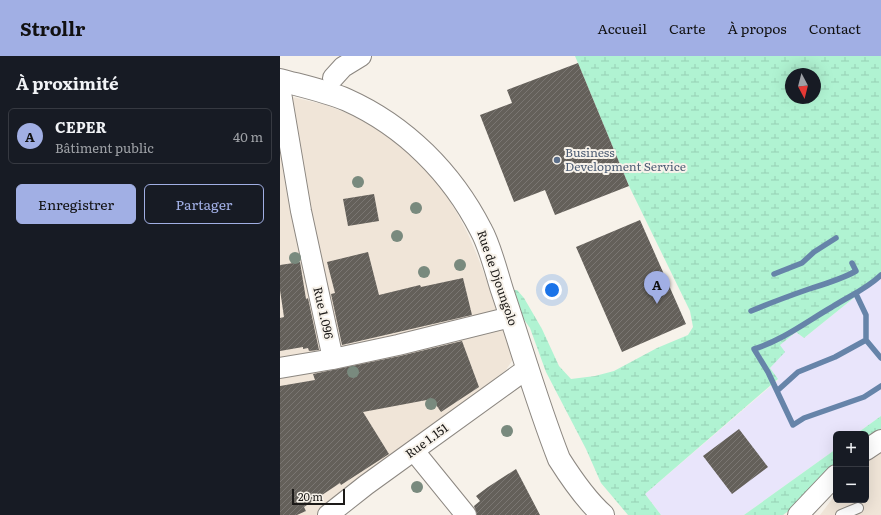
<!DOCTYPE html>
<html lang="fr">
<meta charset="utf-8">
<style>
body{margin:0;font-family:Literata,serif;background:#20242c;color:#f1f3f6}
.controls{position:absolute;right:12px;bottom:12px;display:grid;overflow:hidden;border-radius:6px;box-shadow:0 4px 16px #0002}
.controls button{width:36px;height:36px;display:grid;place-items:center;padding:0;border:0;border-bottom:1px solid #363941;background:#171b24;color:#f1f3f6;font:20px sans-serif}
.compass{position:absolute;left:505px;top:12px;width:36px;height:36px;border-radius:50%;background:#171b24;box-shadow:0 4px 16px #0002;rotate:173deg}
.scale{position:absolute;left:12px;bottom:10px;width:53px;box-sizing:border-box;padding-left:4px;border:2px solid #1c1a18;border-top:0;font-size:11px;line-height:14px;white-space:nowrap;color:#1c1a18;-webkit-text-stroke:3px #f7f2ea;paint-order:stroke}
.you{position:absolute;left:272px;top:234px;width:14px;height:14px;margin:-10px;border:3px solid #fff;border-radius:50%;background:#1a73e8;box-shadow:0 0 0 6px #1a73e833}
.badge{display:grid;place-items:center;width:26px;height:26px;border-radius:50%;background:#a1afe4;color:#111;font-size:13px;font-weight:700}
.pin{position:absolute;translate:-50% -33px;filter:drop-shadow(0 1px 2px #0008)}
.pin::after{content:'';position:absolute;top:21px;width:14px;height:12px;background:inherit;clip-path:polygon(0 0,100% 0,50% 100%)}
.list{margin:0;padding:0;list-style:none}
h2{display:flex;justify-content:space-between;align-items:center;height:52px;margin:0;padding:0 16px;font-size:17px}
h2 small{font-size:13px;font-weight:400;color:#9ea1a6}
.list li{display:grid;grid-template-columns:26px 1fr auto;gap:12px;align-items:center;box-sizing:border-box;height:56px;margin:0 8px 8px;padding:0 8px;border:1px solid #363941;border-radius:6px}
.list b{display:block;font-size:15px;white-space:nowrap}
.list p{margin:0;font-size:13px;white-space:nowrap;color:#9ea1a6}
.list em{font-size:13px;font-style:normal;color:#9ea1a6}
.actions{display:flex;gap:8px;padding:12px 16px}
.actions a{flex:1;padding:9px 0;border:1px solid #a1afe4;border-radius:6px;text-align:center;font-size:14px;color:#a1afe4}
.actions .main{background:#a1afe4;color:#111}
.map{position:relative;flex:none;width:601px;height:459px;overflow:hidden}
header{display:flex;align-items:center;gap:24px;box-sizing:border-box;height:56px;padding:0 20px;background:#a1afe4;color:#111}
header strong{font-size:19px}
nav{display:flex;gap:22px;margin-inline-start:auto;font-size:14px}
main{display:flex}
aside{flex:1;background:#171b24}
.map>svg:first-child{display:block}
.built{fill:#f0e5d8}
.industrial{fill:#e9e5fb}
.wetland{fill:url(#wetland-marsh);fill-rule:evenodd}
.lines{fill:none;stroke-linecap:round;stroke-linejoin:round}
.stream{stroke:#6684a9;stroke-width:5.5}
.building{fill:url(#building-hatch)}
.lane-casing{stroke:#8c8781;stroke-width:12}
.street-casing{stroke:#8c8781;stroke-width:22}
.secondary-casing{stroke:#8c8781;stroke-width:24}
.lane{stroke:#fff;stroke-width:10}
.street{stroke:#fff;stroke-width:20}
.secondary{stroke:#fff;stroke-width:22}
.tree{fill:#798a7e}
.service-dot{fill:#5c6f8a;stroke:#f7f2ea;stroke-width:1.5}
.labels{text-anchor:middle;stroke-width:4;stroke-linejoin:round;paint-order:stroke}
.service-label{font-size:12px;fill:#4e5e75;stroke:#f7f2ea;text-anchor:start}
.street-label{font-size:12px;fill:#1c1a18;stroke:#f7f2ea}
</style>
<header>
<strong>Strollr</strong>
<nav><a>Accueil</a><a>Carte</a><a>À propos</a><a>Contact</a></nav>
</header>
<main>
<aside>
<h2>À proximité<small></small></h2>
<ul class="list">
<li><span class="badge">A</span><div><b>CEPER</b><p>Bâtiment public</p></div><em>40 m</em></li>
</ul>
<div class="actions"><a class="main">Enregistrer</a><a>Partager</a></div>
</aside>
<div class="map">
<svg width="601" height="459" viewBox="0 0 601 459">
<defs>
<pattern id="wetland-marsh" width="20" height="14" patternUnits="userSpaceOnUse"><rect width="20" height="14" fill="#b0f3d2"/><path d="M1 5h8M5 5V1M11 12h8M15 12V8" fill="none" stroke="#97d0b4"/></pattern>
<pattern id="building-hatch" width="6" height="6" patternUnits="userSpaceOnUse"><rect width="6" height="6" fill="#64605a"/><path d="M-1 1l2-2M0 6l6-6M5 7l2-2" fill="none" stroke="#7a7672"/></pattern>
</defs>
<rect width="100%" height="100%" fill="#f7f2ea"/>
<path class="built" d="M 0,38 L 46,49 L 69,58 L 97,72 L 132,97 L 161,131 L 177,157 L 188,178 L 197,199 L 235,300 L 226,314 L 160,367 L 36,459 L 0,459 Z
M 601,389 L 601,459 L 540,459 L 556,438 L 556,444 L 586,444 L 586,398 Z"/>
<path class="industrial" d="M 601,220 L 601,360 L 576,378 L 556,378 L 556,393 L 464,459 L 381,459 L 365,438 L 498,324 L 490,312 L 504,296 L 500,289 L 516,276 L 524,282 Z"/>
<path class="wetland" d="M 295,0 L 601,0 L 601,220 L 524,282 L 516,276 L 500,289 L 505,296 L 490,312 L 498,323 L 365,438 L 381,459 L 348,459 L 321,427 L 306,393 L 266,316 L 250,272 L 228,241 L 232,234 L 237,234 L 244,242 L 262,273 L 279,310 L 291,323 L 315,320 L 334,315 L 377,292 L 408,279 L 413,271 L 410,255 L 349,130 ZM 511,18 L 535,18 L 535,42 L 511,42 Z
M 601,360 L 601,375 L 586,384 L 586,378 L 576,378 Z
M 556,393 L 556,411 L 517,449 L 503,459 L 464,459 Z"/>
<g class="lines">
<path class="stream" d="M 494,218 L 522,207 L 534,196 L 556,182
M 601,219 C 587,233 569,240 552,251 C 526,266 503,284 474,293 L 488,316 L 513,369 L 524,362 L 584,341 L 601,330
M 576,238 L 586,259 L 586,284 L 601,302
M 471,255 C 490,247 509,240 529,233 C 545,228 562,223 576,215 L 572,207
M 497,335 L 518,316 L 555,301 L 586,284"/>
</g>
<path class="building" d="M 298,7 L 349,130 L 275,159 L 265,134 L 234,146 L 200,59 L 232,47 L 227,34 Z
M 94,138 L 99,165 L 68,170 L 63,143 Z
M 360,164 L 406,268 L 342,296 L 296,191 Z
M 88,196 L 99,239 L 140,229 L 141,231 L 183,222 L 192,259 L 62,289 L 51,238 L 55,237 L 47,206 Z
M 20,206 L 26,243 L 28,242 L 39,294 L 29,295 L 28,292 L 23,293 L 23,291 L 0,295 L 0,262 L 4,261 L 0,234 L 0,209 Z
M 182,285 L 199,331 L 161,356 L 152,343 L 83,356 L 109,398 L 61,429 L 60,427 L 24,451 L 26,455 L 17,459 L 0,459 L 0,330 L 35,324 L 33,318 L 120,300 Z
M 459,373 L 488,411 L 452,438 L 423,400 Z
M 236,413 L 260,459 L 197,459 L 194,450 L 200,445 L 196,440 L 208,431 Z"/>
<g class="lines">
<g class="lane-casing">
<path id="lane" d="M 561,459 L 578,452"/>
</g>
<g class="street-casing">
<path id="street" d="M 53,22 L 63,11 L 81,0
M 0,31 L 21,155 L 53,303 L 118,289 L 231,261
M 0,312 L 53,303
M 586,394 L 601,384
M 134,395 L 186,459
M 48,459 L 86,429 L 248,312
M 518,459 L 556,419"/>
</g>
<g class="secondary-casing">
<path id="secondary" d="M 0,24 C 22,30 46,35 67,44 C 125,70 172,117 201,174 C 210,190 216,215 222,234 C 241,290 257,347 279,403 C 291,422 306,444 323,459"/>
</g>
<use href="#lane" class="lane"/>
<use href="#street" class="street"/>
<use href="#secondary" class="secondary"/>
</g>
<g class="tree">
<circle cx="78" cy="126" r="6"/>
<circle cx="136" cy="152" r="6"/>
<circle cx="117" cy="180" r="6"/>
<circle cx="15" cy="202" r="6"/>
<circle cx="180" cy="209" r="6"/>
<circle cx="144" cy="216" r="6"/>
<circle cx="73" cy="316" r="6"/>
<circle cx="151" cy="348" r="6"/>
<circle cx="227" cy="375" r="6"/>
<circle cx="137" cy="431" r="6"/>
</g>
<circle class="service-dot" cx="277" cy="104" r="4"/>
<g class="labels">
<g class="service-label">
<text x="285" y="101">Business<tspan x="285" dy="14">Development Service</tspan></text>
</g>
<g class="street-label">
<text transform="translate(217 222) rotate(71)" y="4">Rue de Djoungolo</text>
<text transform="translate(43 257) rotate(77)" y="4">Rue 1.096</text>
<text transform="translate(147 385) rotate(-36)" y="4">Rue 1.151</text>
</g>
</g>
</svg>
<div class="controls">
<button>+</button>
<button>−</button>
</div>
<svg class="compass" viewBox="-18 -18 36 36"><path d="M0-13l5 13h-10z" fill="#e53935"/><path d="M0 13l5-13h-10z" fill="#9ea1a6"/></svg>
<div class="scale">20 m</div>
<div class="you"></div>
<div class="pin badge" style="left:377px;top:248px">A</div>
</div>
</main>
